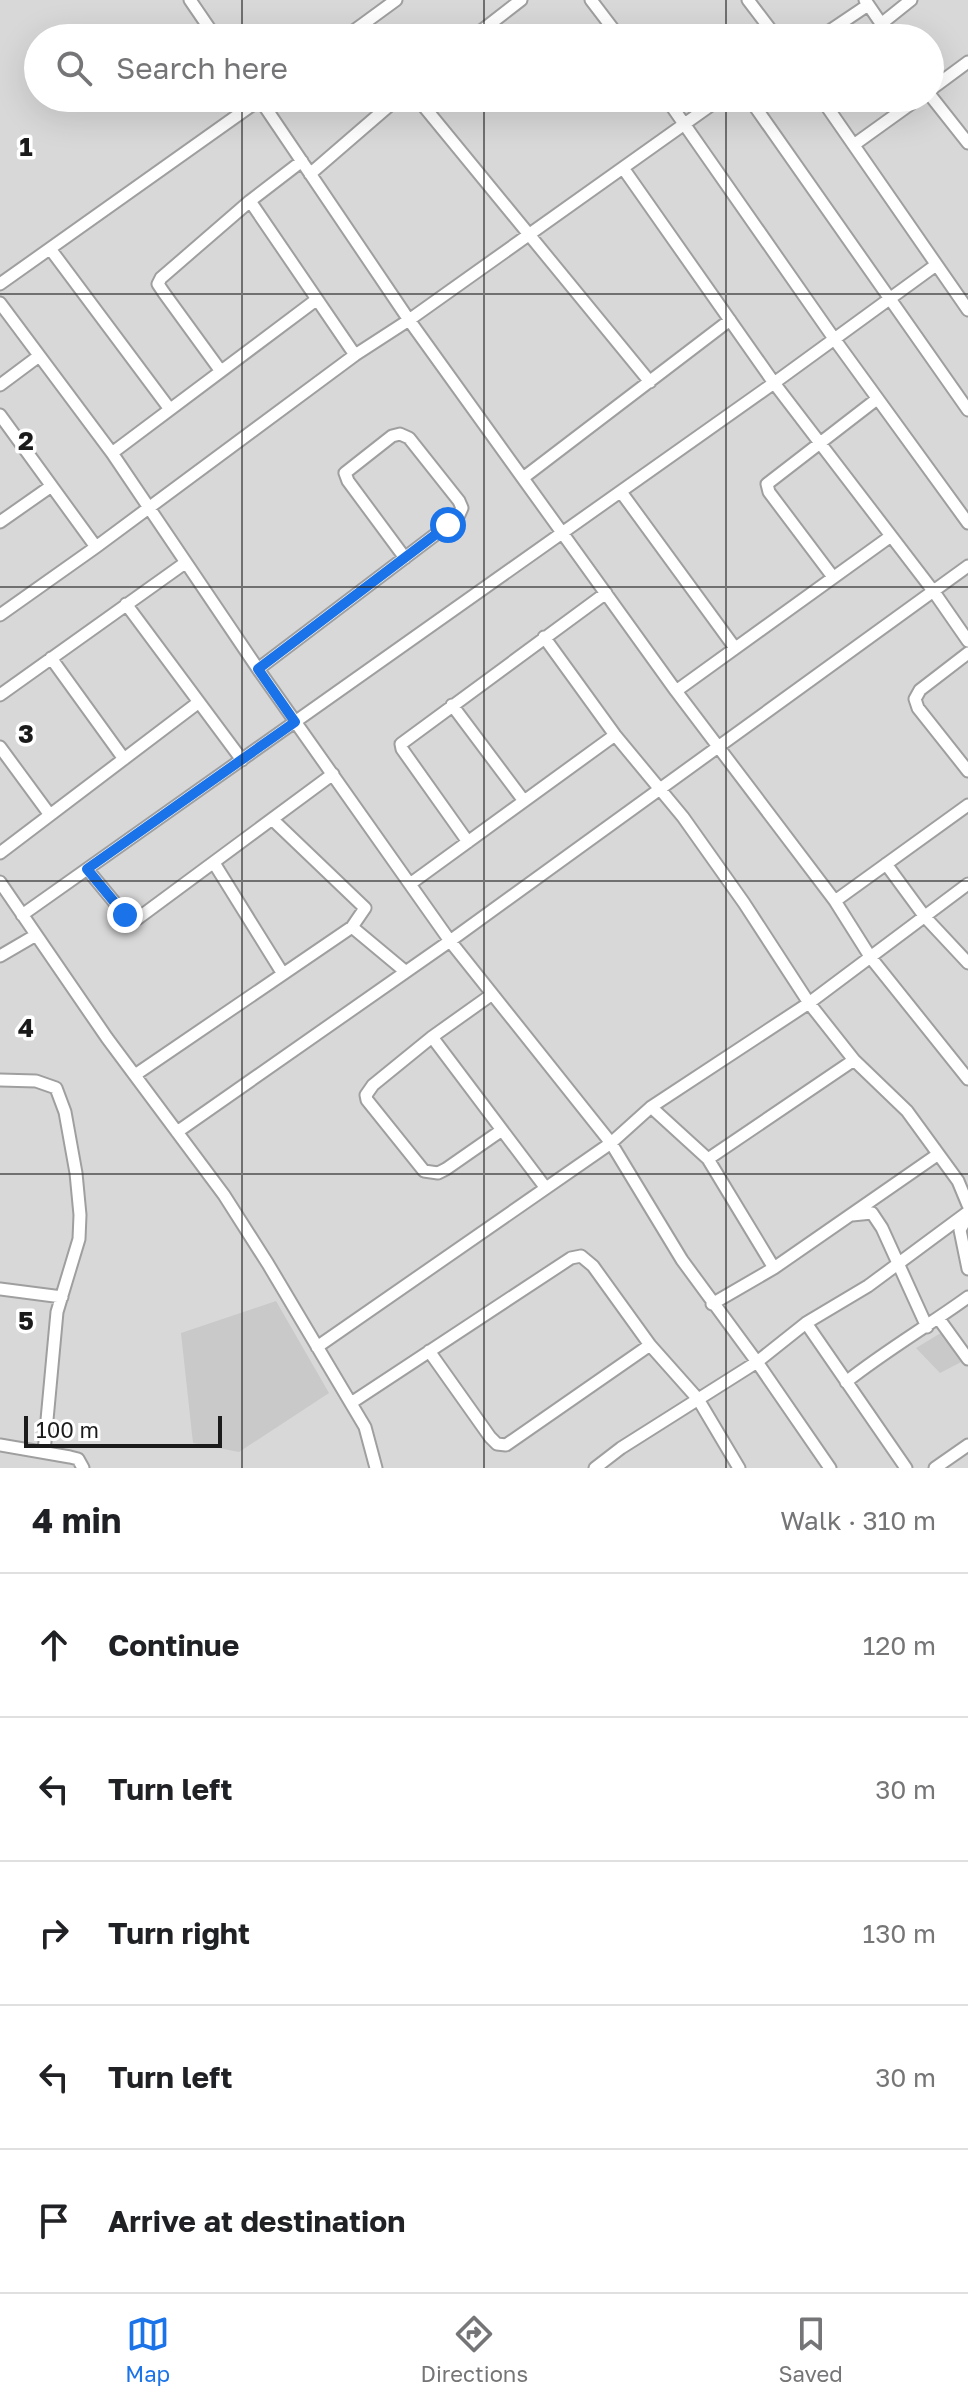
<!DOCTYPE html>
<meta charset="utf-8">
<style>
body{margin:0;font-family:"Golos Text",sans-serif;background:#f6f6f6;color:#202124}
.scale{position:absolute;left:24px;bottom:20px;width:198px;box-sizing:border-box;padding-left:8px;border:4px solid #1b1b1b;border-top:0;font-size:22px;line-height:28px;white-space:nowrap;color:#1b1b1b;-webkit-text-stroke:6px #fff;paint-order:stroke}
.stop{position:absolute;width:24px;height:24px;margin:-18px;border:6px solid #1a73e8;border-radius:50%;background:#fff}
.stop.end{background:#1a73e8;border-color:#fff;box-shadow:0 2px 8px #0008}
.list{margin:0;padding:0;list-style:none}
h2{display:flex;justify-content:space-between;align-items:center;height:104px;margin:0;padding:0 32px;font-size:34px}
h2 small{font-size:26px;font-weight:400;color:#757577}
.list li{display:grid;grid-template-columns:52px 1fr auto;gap:24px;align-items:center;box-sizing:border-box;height:144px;padding:0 32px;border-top:2px solid #e0e0e0}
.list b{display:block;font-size:30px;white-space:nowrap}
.list em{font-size:26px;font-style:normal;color:#757577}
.icon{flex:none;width:44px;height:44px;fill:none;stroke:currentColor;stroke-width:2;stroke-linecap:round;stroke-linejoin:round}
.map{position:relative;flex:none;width:968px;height:1468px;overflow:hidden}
.search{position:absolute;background:#fff;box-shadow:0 8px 32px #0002;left:24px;right:24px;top:24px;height:88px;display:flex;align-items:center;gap:20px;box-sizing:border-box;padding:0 28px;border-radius:44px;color:#757577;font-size:30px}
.sheet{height:824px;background:#fff}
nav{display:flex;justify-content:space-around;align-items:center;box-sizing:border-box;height:112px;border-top:2px solid #e0e0e0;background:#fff;font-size:22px;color:#757577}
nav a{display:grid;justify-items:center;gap:4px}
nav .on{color:#1a73e8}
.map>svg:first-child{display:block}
.residential{fill:#d9d8d8;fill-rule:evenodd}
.religious{fill:#c9c9c9}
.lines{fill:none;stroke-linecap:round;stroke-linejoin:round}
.street-casing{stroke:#9f9f9f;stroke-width:15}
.street{stroke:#fff;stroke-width:11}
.route{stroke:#1a73e8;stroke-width:10}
.grid{fill:none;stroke:#1b1b1b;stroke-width:2;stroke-opacity:0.55}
.grid-label{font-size:26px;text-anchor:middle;font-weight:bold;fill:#1b1b1b;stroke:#fff;stroke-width:7;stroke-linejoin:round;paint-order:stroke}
</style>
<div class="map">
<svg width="968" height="1468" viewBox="0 0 968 1468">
<rect width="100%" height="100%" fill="#ede6e0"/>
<path class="residential" d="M 0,0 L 968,0 L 968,1468 L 0,1468 ZM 38,38 L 930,38 L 930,98 L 38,98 Z"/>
<path class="religious" d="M 276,1301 L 329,1393 L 239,1452 L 193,1443 L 181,1333 Z
M 944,1331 L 965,1360 L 940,1373 L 916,1348 Z"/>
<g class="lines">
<g class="street-casing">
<path id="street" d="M 190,0 L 216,38
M 591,0 L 620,38
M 748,0 L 777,38
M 865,0 L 891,38
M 881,24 L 911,0
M 344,38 L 396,0
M 472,38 L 521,0
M 819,38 L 868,5
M 930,90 L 968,62
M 930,95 L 968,143
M 259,98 L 409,320 L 676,691 L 835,901 L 871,958 L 968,1079
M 417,98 L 650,382
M 666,98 L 835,340 L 968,523
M 749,98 L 968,410
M 821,98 L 968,310
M 855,144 L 919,98
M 623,168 L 774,383 L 934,592 L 968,641
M 310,174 L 398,98
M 250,201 L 355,355
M 51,250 L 169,408
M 0,284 L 262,98
M 0,303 L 112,453 L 258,669 L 450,941 L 611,1143 L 682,1260 L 757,1362 L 830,1468
M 220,370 L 164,293 L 158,284 L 161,278 L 250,201 L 302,161
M 0,385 L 39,356
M 0,415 L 96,547
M 112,453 L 316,300
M 523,478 L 730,320
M 621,492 L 735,648
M 0,522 L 50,487
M 833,577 L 769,492 L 767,484 L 877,399
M 126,604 L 242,760
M 0,615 L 96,547 L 355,355 L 409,320 L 721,98
M 544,637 L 615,735 L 683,817 L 744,903 L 809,1003 L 854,1060 L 907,1111 L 958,1181 L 968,1205
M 968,653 L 920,690 L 915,699 L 918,708 L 968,771
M 51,658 L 124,759
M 258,669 L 448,525 L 458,517 L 462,508 L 459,501 L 409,438 L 400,434 L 392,436 L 345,473 L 348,481 L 405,558
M 676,691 L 891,536
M 0,695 L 185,563
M 452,705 L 524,801
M 0,747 L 50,815
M 273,820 L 365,908 L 352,927 L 406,972
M 468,842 L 402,749 L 401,744 L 606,593
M 0,853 L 199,702
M 214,863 L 283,974
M 886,864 L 925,917 L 968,963
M 87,869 L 125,915 L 132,920 L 137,919 L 333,774
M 0,882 L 107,1038 L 224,1195 L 268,1264 L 365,1427 L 376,1468
M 410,884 L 615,735
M 835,901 L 968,805
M 22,915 L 774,383 L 936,265
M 0,956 L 36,935
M 491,995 L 432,1037 L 373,1085 L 366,1095 L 367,1100 L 424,1171 L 438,1173 L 446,1169 L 502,1130
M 432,1037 L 545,1187
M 135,1075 L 352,927
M 0,1080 L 36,1081 L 56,1088 L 65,1112 L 76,1173 L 80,1215 L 79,1239 L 57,1312 L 44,1452
M 651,1107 L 708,1159 L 774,1268
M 177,1132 L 450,941 L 968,566
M 708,1159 L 854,1060
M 852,1215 L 872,1213 L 882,1228 L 927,1327
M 968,1216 L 960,1230 L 968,1269
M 0,1289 L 62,1297
M 712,1304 L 774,1268 L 937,1155
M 939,1319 L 968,1359
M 806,1323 L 906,1468
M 317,1347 L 611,1143 L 651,1107 L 809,1003 L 968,884
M 429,1351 L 490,1437 L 497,1444 L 506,1445 L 650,1345
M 846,1382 C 885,1351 928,1326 968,1297
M 351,1403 L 571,1258 L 581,1256 L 593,1266 L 650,1345 L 698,1399 L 739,1468
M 0,1445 L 70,1457 L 78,1459 L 83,1468
M 595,1468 L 621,1448 L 757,1362 L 806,1323 L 868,1286 L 968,1212
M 935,1468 L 968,1445"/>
</g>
<use href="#street" class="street"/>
</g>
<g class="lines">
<path class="route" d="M 125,915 L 87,869 L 295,722 L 258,669 L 448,525"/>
</g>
<path class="grid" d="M 242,0 L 242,38M 484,0 L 484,38M 726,0 L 726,38M 242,98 L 242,1468M 484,98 L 484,1468M 726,98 L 726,1468M 0,294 L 968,294M 0,587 L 968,587M 0,881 L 968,881M 0,1174 L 968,1174"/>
<g class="grid-label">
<text x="26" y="156">1</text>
<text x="26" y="450">2</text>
<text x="26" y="743">3</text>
<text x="26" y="1037">4</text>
<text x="26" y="1330">5</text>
</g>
</svg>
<div class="scale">100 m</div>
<div class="stop" style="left:448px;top:525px"></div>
<div class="stop end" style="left:125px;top:915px"></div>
<div class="search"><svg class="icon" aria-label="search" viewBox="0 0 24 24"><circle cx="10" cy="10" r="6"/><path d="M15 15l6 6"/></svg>Search here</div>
</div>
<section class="sheet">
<h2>4 min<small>Walk · 310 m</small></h2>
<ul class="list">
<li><svg class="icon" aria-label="ahead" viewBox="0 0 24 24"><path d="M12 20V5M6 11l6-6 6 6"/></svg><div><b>Continue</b></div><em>120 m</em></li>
<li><svg class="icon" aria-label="left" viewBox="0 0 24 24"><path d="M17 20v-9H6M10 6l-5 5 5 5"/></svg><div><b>Turn left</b></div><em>30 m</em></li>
<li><svg class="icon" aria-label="right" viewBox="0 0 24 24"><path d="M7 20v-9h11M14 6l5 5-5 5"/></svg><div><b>Turn right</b></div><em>130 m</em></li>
<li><svg class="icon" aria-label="left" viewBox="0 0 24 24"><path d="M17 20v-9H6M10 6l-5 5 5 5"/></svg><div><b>Turn left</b></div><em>30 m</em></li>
<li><svg class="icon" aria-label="arrive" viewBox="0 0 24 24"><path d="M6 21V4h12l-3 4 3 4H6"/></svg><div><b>Arrive at destination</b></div></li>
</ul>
</section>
<nav>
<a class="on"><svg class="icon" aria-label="map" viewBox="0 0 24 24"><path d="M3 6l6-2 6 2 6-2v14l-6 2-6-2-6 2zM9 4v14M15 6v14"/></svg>Map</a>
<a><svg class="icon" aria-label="directions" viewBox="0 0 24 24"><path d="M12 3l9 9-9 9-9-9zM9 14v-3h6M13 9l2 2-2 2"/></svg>Directions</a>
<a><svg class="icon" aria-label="saved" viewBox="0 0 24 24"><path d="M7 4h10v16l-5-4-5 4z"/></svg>Saved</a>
</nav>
